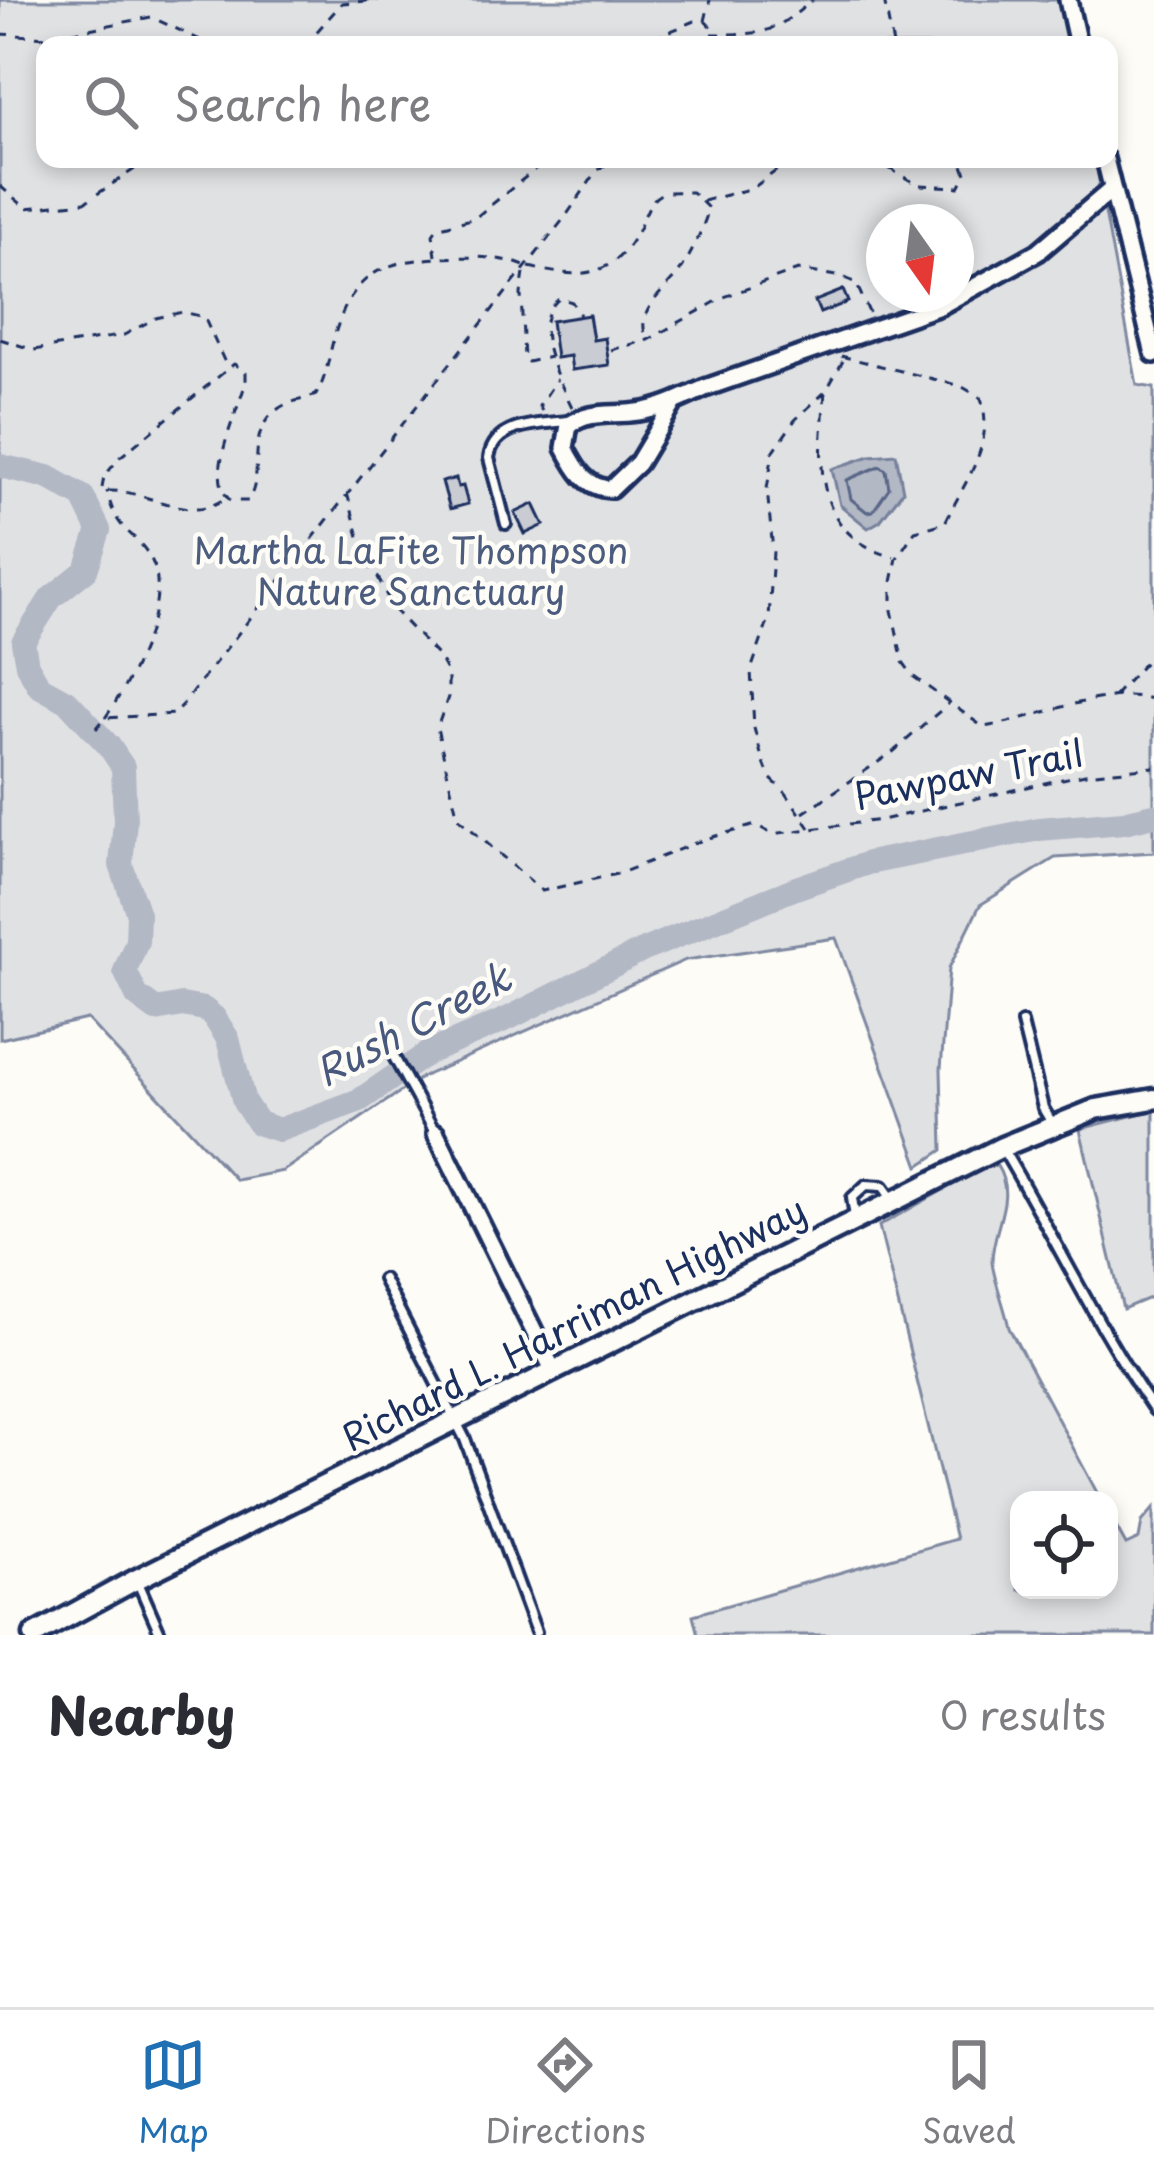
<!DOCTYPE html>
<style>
body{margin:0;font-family:"Playpen Sans",sans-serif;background:#f2f2f3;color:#2b2b33}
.controls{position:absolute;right:36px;bottom:36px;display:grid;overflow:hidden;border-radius:24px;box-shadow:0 6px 18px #0003}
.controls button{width:108px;height:108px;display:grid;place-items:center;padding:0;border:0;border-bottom:3px solid #e1e1e2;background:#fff;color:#2b2b33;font:60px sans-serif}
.compass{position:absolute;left:866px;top:204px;width:108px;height:108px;border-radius:50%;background:#fff;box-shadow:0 6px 18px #0003;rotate:166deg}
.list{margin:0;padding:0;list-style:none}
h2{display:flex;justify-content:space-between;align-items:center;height:156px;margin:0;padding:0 48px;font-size:51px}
h2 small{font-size:39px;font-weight:400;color:#7c7c81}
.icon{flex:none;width:66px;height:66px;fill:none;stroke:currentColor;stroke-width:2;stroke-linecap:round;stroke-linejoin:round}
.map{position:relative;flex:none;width:1154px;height:1635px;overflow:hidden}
.search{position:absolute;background:#fff;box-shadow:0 6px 18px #0003;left:36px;right:36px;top:36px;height:132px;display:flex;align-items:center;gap:30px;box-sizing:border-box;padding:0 42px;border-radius:24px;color:#7c7c81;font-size:45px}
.sheet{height:372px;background:#fff}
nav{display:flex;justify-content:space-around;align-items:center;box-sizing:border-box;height:168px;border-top:3px solid #e1e1e2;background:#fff;font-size:33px;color:#7c7c81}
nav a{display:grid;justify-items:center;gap:6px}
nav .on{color:#1f6fb2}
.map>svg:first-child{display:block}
.green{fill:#e0e1e3;stroke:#7e88a0;stroke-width:3;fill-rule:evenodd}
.water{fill:#b3b8c5;stroke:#76819c;stroke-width:3}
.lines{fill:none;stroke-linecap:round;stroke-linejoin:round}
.shore{stroke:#586687;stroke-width:3}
.river{stroke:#b3b8c5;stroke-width:24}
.building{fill:#c9ccd3;stroke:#1b2f5e;stroke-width:3}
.service-casing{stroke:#1b2f5e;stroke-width:16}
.minor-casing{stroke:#1b2f5e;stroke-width:24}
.tertiary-casing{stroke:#1b2f5e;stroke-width:27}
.path{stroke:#1b2f5e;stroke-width:3;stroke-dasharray:9 9;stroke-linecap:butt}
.service{stroke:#fdfcf7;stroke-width:8}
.minor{stroke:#fdfcf7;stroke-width:15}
.tertiary{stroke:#fdfcf7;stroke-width:18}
.labels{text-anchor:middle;stroke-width:9;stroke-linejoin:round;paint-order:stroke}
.park-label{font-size:36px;fill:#4c5c7f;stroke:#fdfcf7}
.street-label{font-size:36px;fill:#1b2f5e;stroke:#fdfcf7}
.water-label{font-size:39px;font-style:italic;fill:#49587d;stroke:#fdfcf7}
</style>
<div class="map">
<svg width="1154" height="1635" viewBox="0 0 1154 1635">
<rect width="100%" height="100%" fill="#fdfcf7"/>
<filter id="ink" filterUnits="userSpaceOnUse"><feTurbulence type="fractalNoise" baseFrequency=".00833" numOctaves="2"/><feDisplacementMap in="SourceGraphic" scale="24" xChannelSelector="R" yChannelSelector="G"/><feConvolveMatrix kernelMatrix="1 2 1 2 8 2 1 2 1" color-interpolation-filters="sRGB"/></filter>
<g filter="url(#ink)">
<path class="green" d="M 0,0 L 1060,0 L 1070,45 L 45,45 L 45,159 L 1095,159 L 1137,385 L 1154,388 L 1154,852 L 1055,858 L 980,905 L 949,968 L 941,1069 L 943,1150 L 919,1166 L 836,938 L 686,960 L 422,1077 L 283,1171 L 236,1180 L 87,1019 L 0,1039 ZM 884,222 L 956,222 L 956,294 L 884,294 Z
M 1154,1110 L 1154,1296 L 1123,1309 L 1080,1129 Z
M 997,1166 C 1017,1198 992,1228 992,1261 C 992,1274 1006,1310 1009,1328 L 1101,1500 L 1019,1500 L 1019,1590 L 1109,1590 L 1109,1514 L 1126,1545 L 1139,1539 L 1142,1522 L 1154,1508 L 1154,1635 L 698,1635 L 693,1615 L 956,1539 L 879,1226 L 983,1168 Z"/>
<path class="water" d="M 896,454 L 903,491 L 880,521 L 868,528 L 840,505 L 832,469 L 870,456 Z"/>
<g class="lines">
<path class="shore" d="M 880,466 L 886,470 L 889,488 L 873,511 L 867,512 L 851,499 L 847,480 Z"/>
<path class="river" d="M 0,466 L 48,477 L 83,497 L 99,530 L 86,570 L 51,598 L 23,642 L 27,665 L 39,686 L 68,702 L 109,746 L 123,767 L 125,821 L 121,865 L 138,914 L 137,941 L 125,971 L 137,996 L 156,1010 L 182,1005 L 204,1009 L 214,1017 L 228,1039 L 244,1102 L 258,1123 L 279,1130 L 360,1100 L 428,1053 L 509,1018 L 646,949 L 796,888 L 868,863 L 1039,829 L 1124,822 L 1154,815"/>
</g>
<path class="building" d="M 843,290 L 848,302 L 820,313 L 815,301 Z
M 589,315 L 593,340 L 605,338 L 609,365 L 572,370 L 570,356 L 556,358 L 551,321 Z
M 456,478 L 458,487 L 463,486 L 468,504 L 450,509 L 442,482 Z
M 534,504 L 544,525 L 525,534 L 515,513 Z"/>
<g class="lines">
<g class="service-casing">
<path id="service" d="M 506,524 L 489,458 C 494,423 540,424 568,421
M 1022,1023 L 1043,1108 L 1052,1123
M 389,1048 L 435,1132
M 1002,1148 C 1054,1235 1097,1327 1154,1410
M 855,1217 L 852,1198 L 866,1185 L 883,1186 L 893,1200
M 383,1279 L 465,1439 L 536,1632
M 137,1580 L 161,1635"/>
</g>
<g class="minor-casing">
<path id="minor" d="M 1068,0 L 1078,45
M 1105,159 L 1154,354
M 674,403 L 638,463 L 611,489 C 586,488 576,469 565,448 L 569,425 C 591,410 612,416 638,412 C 662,409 683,398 705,388 L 940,306 L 1038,252 L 1112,189
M 436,1133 L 554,1372"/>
</g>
<g class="tertiary-casing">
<path id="tertiary" d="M 34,1635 L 137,1579 L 1002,1147 L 1096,1109 L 1154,1099"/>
</g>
<path class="path" d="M 884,0 L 893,45
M 705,21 L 710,0
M 0,34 L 48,37 L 151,17 L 211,45
M 712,34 C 767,34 770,35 813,0
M 305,45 L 342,3 L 378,0
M 637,45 L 695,21 L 705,21 L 711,27 L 707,45
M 873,159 L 918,185 L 959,187 L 966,174 L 961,159
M 0,186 L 26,208 L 85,202 L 150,159
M 703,201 L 753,188 L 792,159
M 436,256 L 433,234 L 437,228 L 475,218 L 548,159
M 529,267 C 581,280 617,278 641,224 C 647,212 649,199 663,193 C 671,191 684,192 692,192 L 709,209 C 702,229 695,247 684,265 C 670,289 631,310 648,340
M 524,273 L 521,294 L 524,359 L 528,362 L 550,357
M 0,339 L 34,350 L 124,335 L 156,318 L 183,312 L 204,317 L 226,365
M 611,350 L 648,340 L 724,297 L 798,270 L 843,277 L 856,283 L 871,317
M 841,356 L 961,386 L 981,398 C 996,445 963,483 945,523 L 915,531 L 897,558 L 892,582 L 892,610 L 903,662 L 914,677 L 983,727 C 1030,721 1109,684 1154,700
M 825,393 C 819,464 811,534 894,557
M 572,407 C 558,378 527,323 560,298 L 572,302 L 580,315
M 542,411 L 539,406 L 557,379
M 102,488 L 104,477 L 120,457 L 234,364 L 246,372 L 246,381 C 238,413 203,478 231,501 L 248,501 C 266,472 244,433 278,409 C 288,401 304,400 316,395 C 326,379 328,360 333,341 C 350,278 376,261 440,258 C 467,257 499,255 524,266
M 108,491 C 146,489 190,525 225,498
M 347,493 L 366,562 L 377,575 L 393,609 L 438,656 L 448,674 L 448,697 L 437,728 L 458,818 L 542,891 L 621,873 L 705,839 L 756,825 L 772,834 L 881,820 L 1085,774 L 1154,767
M 1114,696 L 1145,662 L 1154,659
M 105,718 C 130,683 172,602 152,561 C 136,529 117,537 107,491
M 96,729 L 105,718 L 175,714 L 566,216 L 597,171 L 613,159
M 803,813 L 893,752 L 948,704
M 810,828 L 786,793 L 770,778 L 762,758 L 754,728 L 751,670 L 769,619 L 773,551 L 767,489 L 773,452 L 795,420 L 826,391 L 843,361"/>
<use href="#service" class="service"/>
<use href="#minor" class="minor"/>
<use href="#tertiary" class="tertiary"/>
</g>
</g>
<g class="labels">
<g class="park-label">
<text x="411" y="564">Martha LaFite Thompson<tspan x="411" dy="41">Nature Sanctuary</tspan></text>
</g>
<g class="street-label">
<text transform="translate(969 775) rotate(-11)" y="13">Pawpaw Trail</text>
<text transform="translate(574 1324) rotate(-27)" y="13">Richard L. Harriman Highway</text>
</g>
<g class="water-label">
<text transform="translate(413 1025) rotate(-28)" y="14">Rush Creek</text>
</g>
</g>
</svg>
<div class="controls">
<button><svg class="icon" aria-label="locate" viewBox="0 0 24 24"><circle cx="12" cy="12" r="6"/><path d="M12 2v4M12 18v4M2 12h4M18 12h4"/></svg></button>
</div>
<svg class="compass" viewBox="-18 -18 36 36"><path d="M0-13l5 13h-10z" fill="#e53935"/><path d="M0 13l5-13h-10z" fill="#7c7c81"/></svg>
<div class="search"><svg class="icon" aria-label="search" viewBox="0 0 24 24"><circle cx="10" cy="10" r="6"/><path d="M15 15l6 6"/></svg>Search here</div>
</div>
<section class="sheet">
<h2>Nearby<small>0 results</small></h2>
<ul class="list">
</ul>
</section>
<nav>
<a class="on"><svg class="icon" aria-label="map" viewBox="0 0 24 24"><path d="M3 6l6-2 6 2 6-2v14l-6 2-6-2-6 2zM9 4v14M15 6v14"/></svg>Map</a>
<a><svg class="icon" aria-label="directions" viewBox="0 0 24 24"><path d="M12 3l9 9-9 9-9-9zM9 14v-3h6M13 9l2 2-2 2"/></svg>Directions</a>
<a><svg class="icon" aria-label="saved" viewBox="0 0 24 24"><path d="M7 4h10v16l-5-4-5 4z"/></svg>Saved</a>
</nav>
